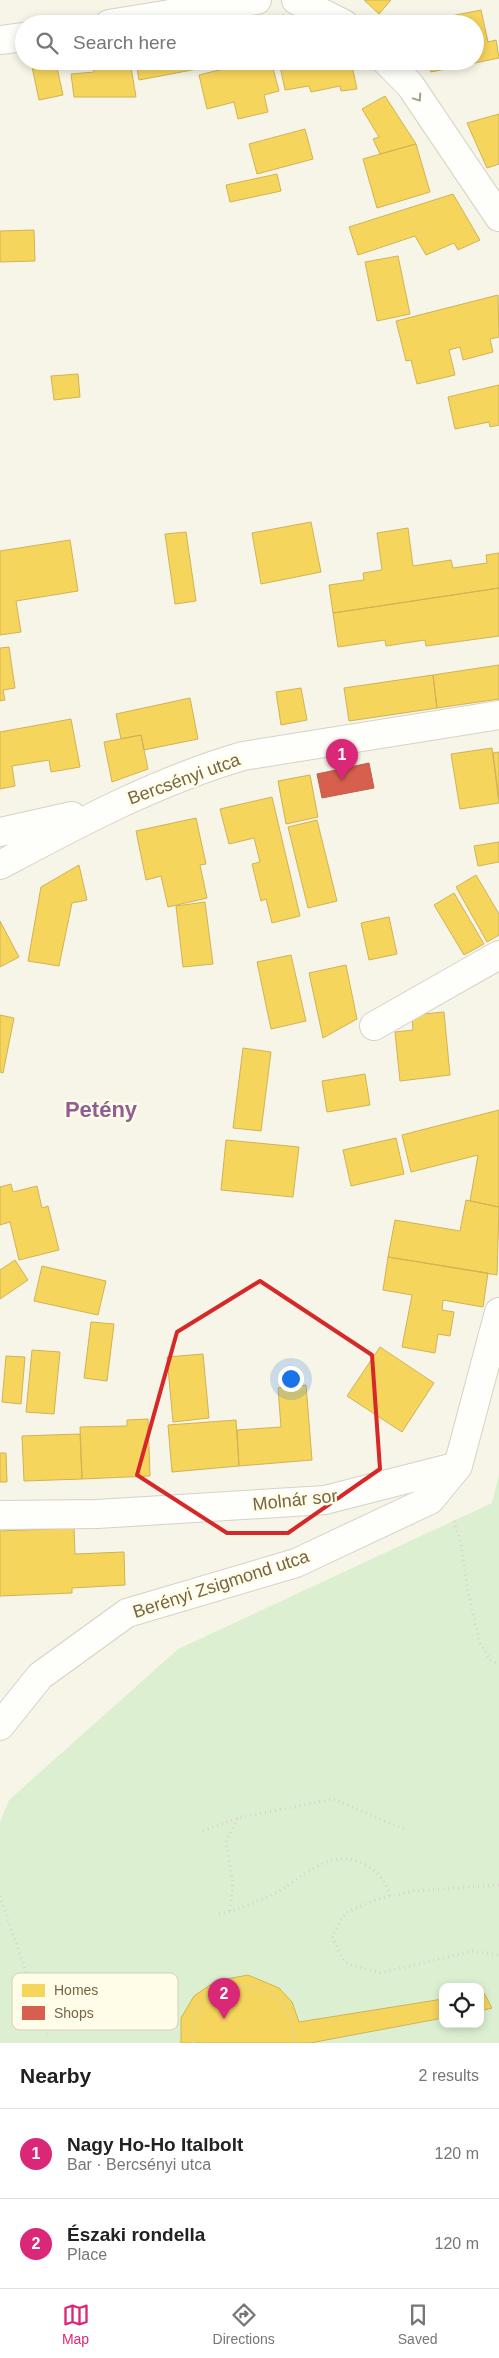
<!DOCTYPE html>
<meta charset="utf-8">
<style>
body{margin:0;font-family:Helvetica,sans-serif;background:#f6f6f6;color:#222}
.controls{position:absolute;right:15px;bottom:15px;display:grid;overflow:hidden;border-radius:10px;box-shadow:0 2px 8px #0003}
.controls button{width:45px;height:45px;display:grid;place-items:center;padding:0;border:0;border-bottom:1px solid #e0e0e0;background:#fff;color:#222;font:25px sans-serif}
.you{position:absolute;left:290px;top:1378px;width:18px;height:18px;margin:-12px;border:4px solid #fff;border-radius:50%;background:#1a73e8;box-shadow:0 0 0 8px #1a73e833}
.badge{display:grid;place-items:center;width:32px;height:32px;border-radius:50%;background:#db2777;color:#fff;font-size:16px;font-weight:700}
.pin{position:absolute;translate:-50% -41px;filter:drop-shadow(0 1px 2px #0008)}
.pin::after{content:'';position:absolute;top:26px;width:18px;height:15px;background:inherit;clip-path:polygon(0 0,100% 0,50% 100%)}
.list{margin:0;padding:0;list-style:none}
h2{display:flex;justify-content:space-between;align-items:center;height:65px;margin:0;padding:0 20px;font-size:21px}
h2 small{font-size:16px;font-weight:400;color:#767676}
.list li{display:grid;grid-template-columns:32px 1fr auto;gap:15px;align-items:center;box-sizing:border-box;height:90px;padding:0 20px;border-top:1px solid #e0e0e0}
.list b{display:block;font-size:19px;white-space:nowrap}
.list p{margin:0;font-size:16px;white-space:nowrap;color:#767676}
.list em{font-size:16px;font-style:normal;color:#767676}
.icon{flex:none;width:28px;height:28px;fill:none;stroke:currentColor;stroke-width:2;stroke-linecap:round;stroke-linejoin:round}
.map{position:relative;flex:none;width:499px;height:2043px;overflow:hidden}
.search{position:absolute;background:#fff;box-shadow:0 2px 8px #0003;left:15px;right:15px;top:15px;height:55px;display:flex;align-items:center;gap:12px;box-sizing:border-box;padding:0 18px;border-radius:28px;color:#767676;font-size:19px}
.sheet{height:245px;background:#fff}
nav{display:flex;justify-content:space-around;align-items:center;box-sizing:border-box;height:70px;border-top:1px solid #e0e0e0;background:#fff;font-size:14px;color:#767676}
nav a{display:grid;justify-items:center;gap:2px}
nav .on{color:#db2777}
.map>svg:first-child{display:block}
.green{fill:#dcf0d1;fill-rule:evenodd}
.homes{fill:#f6d55c;stroke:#d0b356}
.shops{fill:#d6604d;stroke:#b9624b}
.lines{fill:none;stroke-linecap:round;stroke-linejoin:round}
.minor-casing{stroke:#d6d2c6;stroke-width:30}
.path{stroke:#d8d3c8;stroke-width:3;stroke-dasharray:1 4;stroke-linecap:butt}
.minor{stroke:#fefefb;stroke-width:28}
.oneway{stroke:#a69b86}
.marked{fill:none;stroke:#d62828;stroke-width:4;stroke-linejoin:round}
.labels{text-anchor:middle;stroke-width:5;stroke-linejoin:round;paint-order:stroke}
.street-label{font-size:18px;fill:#766547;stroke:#fffce8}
.district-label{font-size:22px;font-weight:bold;fill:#905e93;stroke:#fffce8}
.key{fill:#fffce8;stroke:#d6cfb8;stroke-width:1}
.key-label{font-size:14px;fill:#766547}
</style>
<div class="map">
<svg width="499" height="2043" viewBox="0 0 499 2043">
<rect width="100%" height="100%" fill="#f7f5e7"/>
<path class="green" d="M 499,1475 L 499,2043 L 0,2043 L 0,1822 L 9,1800 L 178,1649 L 492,1503 ZM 443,1987 L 480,1987 L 480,2024 L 443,2024 Z"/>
<path class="homes" d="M 364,0 L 391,0 L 379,14 Z
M 481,10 L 488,42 L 496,40 L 499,58 L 431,72 L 429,61 L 475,61 L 475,24 L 421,24 L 421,22 Z
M 284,15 L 285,24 L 257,24 L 257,21 Z
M 93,61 L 130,61 L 136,97 L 74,97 L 71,74 L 94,72 Z
M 136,61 L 212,61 L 213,66 L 139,80 Z
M 255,61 L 271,61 L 279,91 L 264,95 L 268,112 L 238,119 L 234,102 L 207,109 L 199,75 Z
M 279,61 L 351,61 L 357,89 L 341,91 L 340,86 L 311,92 L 309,86 L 285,90 Z
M 56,63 L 63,95 L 39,100 L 32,67 Z
M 385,96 L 416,144 L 380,154 L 373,139 L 379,137 L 362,109 Z
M 499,114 L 499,164 L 487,168 L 467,123 Z
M 305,129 L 313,159 L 257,174 L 249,144 Z
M 416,144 L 430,192 L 377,208 L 363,159 Z
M 277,174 L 281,191 L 230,202 L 226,185 Z
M 453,194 L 480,240 L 458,250 L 454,243 L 426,255 L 415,236 L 358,255 L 349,227 Z
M 34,230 L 35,261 L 0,262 L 0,231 Z
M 398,256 L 410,314 L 377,321 L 365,262 Z
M 498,295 L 499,337 L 490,339 L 493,352 L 463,360 L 460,347 L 449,350 L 455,375 L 417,384 L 411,360 L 406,361 L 396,321 Z
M 78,374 L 80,397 L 54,400 L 51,376 Z
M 499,385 L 499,425 L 490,427 L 489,422 L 455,429 L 448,397 Z
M 311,522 L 321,572 L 261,584 L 252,533 Z
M 408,528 L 413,566 L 451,560 L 453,568 L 487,563 L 486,555 L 499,553 L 499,588 L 333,613 L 329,585 L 364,580 L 363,573 L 382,570 L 377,533 Z
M 186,532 L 196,601 L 175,604 L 165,534 Z
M 70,540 L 78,591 L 16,601 L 21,632 L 0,635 L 0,551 Z
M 499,588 L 499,636 L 426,646 L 425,640 L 386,646 L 385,640 L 338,647 L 333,613 Z
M 9,647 L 15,688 L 3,690 L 5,700 L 0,701 L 0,648 Z
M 499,665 L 499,699 L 437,708 L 433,675 Z
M 433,675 L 437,708 L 349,721 L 344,688 Z
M 301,688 L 307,720 L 281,725 L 276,692 Z
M 190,698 L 198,739 L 144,750 L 141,735 L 121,739 L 116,714 Z
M 71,719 L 80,767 L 51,772 L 49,760 L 12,766 L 15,786 L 0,789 L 0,732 Z
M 141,735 L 148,769 L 112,782 L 104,742 Z
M 492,748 L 499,803 L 460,809 L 451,754 Z
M 499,752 L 499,800 L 493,753 Z
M 310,775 L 318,817 L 286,824 L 278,781 Z
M 272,797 L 300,916 L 272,923 L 266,899 L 261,901 L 252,864 L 260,862 L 254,838 L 229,844 L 220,809 Z
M 196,818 L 206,864 L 200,865 L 207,898 L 168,907 L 161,876 L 146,880 L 136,831 Z
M 317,820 L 337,901 L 308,908 L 288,827 Z
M 499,842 L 499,862 L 478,866 L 474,846 Z
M 79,865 L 87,900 L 72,903 L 59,966 L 28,961 L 41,887 Z
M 476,875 L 499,914 L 499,935 L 487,942 L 456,887 Z
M 454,893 L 484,944 L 464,955 L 434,905 Z
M 205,902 L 213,964 L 183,967 L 176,906 Z
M 389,917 L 397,954 L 369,960 L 361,923 Z
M 0,921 L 19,957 L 0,967 Z
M 291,955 L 306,1021 L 271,1029 L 257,962 Z
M 346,965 L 357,1019 L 323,1038 L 309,973 Z
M 444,1012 L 450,1075 L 400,1081 L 395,1032 L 413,1030 L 412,1015 Z
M 0,1015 L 14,1018 L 3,1073 L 0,1072 Z
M 243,1048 L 271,1052 L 261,1131 L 233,1128 Z
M 365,1074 L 370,1105 L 327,1112 L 322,1081 Z
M 499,1110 L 499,1207 L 470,1201 L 478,1155 L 411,1172 L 402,1135 Z
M 396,1138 L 404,1174 L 351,1186 L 343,1150 Z
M 226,1140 L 299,1147 L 293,1197 L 221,1190 Z
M 11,1184 L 13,1192 L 37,1186 L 42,1208 L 48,1206 L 59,1250 L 19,1260 L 10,1222 L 0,1225 L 0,1187 Z
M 466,1200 L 499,1207 L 497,1275 L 388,1257 L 395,1220 L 460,1231 Z
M 388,1257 L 488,1273 L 483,1307 L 443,1300 L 442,1310 L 454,1312 L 450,1336 L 438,1334 L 435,1353 L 402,1347 L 412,1295 L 383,1290 Z
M 15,1260 L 28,1280 L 0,1299 L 0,1270 Z
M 42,1266 L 106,1281 L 98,1315 L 34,1301 Z
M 91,1322 L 114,1324 L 107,1381 L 84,1378 Z
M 380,1347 L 434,1383 L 402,1432 L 347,1396 Z
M 32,1350 L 60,1352 L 54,1414 L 26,1412 Z
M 203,1354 L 209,1418 L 173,1422 L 167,1357 Z
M 6,1356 L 25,1357 L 21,1404 L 2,1402 Z
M 306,1385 L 312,1460 L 239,1466 L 237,1430 L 281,1427 L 278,1388 Z
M 148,1419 L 150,1476 L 82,1479 L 80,1427 L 127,1426 L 127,1420 Z
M 236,1420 L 239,1466 L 172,1472 L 168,1425 Z
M 80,1434 L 82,1479 L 24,1481 L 22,1436 Z
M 0,1453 L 6,1453 L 7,1482 L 0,1482 Z
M 74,1528 L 75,1554 L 124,1552 L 125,1585 L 72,1588 L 72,1593 L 0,1596 L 0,1531 Z
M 248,1975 L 279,1988 L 292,2002 L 299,2022 L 443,1999 L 443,2018 L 310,2043 L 181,2043 L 181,2018 L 194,1996 L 216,1981 Z
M 480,1993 L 484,1993 L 492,2008 L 480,2011 Z"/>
<path class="shops" d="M 369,763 L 374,788 L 322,798 L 317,774 Z"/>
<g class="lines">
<g class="minor-casing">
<path id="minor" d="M 296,0 L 344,24
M 109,24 L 257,0
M 0,40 L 24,37
M 386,61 L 410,85 L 499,217
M 0,832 L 72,816
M 0,865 C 79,823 157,781 243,756 L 499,715
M 374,1026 L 499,955
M 0,1515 L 97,1514 L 325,1500 L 458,1466
M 0,1726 L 40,1676 L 127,1613 L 296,1563 L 430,1500 L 458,1466 L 499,1312"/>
</g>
<path class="path" d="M 454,1521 L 461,1544 L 468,1592 L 480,1643 L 492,1662 L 499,1663
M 203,1831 L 238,1818 L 333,1799 L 404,1829
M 499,1885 L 414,1891 L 378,1899 L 345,1913 L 332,1936 L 342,1958 L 348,1964 L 381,1973 L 473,1951 L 499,1955
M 0,1896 L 48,2036
M 230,1911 L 233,1884 L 226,1842 L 238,1818
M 219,1914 C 241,1908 264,1900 284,1888 C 299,1878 316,1863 335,1860 C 359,1854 385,1873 390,1896
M 193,2043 C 191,2036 192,2031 194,2024 C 195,2020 195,2013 197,2009 C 220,1971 282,1982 292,2024 C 294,2029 293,2037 293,2043"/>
<use href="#minor" class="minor"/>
</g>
<defs><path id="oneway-chevron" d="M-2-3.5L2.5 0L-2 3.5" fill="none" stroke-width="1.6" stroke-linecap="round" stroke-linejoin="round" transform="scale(1.25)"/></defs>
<use class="oneway" href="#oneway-chevron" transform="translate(418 98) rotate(56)"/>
<path class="marked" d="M 260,1281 L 372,1355 L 380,1469 L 288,1533 L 227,1533 L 137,1475 L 177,1332 Z"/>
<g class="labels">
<g class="street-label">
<text transform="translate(184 779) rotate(-20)" y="6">Bercsényi utca</text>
<text transform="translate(295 1500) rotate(-6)" y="6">Molnár sor</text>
<text transform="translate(221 1584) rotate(-18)" y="6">Berényi Zsigmond utca</text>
</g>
<g class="district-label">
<text x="101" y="1117">Petény</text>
</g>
</g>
<rect x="12" y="1973" width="166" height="57" rx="8" class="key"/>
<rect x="22" y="1984" width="23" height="13" fill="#f6d55c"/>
<rect x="22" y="2006" width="23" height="14" fill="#d6604d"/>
<g class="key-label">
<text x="54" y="1995">Homes</text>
<text x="54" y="2018">Shops</text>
</g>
</svg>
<div class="controls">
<button><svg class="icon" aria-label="locate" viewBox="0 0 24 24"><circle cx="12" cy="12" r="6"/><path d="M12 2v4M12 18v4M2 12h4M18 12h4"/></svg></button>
</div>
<div class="you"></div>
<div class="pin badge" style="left:342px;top:780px">1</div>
<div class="pin badge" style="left:224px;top:2019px">2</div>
<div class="search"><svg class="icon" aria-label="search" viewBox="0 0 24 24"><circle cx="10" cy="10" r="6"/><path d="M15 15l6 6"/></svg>Search here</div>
</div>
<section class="sheet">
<h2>Nearby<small>2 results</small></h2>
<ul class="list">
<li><span class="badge">1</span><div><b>Nagy Ho-Ho Italbolt</b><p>Bar · Bercsényi utca</p></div><em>120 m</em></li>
<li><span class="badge">2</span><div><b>Északi rondella</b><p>Place</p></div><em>120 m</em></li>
</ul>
</section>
<nav>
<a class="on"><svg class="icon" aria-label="map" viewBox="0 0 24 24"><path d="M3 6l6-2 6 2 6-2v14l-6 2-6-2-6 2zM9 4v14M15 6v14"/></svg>Map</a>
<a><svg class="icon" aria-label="directions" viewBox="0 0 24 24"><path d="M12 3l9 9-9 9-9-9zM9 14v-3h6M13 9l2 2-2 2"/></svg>Directions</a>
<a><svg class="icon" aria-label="saved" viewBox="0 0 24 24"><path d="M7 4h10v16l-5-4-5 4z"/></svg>Saved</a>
</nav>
